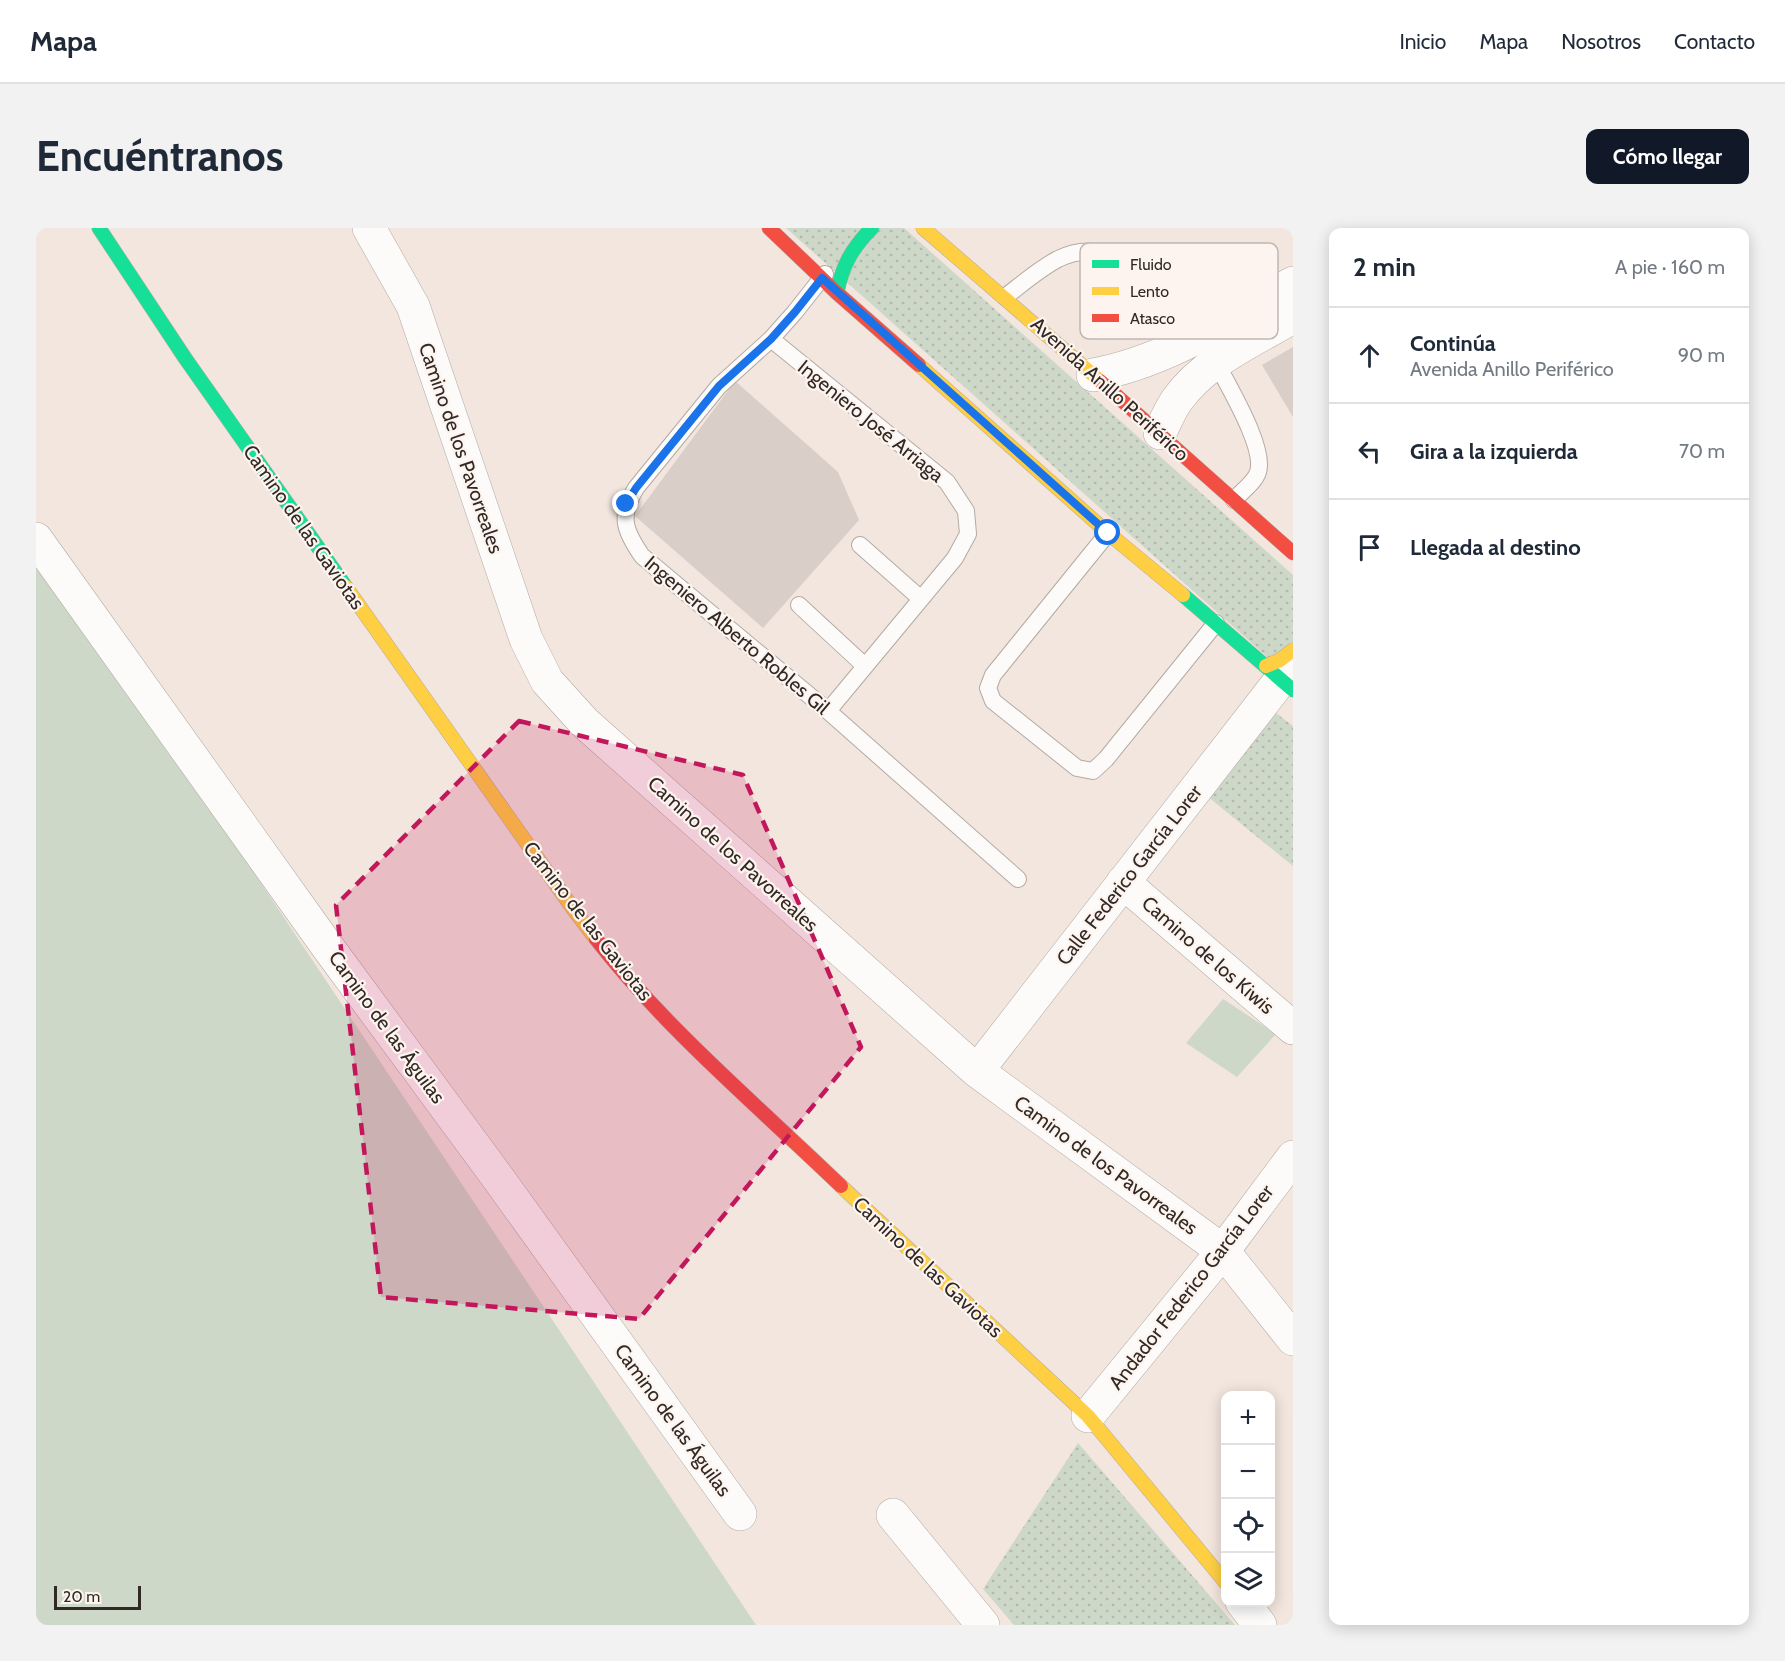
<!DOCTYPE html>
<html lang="es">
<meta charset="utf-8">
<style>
body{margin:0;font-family:Cabin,sans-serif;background:#f2f2f3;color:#1f2937}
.controls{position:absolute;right:18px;bottom:18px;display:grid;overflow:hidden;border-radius:12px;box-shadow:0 3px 15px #0003}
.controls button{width:54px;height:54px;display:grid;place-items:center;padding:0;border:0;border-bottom:2px solid #e0e1e3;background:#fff;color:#1f2937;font:30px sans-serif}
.scale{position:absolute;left:18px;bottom:15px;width:87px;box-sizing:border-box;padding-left:6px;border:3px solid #312924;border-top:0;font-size:16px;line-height:21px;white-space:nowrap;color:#312924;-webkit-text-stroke:4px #fdf4ef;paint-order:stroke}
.stop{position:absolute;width:18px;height:18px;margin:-14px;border:4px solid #1a73e8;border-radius:50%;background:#fff}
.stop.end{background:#1a73e8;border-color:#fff;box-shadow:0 2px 6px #0008}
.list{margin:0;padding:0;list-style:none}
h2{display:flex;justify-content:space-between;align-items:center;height:78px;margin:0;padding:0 24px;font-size:26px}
h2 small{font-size:20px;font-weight:400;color:#747a83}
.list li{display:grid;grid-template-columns:39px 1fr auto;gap:18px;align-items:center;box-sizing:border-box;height:96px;padding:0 24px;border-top:2px solid #e0e1e3}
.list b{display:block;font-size:22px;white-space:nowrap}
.list p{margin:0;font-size:20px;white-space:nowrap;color:#747a83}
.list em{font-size:20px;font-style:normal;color:#747a83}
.icon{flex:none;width:33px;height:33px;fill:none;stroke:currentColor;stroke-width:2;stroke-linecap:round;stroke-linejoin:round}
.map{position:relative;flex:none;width:1257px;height:1397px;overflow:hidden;border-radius:12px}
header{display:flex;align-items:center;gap:36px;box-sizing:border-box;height:84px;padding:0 30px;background:#fff;border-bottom:2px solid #e0e1e3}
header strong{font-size:28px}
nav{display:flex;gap:33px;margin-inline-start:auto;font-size:21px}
.intro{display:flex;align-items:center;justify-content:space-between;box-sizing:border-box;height:144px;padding:0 36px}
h1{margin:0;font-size:42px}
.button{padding:15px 27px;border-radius:12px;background:#111827;color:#fff;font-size:21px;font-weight:700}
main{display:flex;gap:36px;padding:0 36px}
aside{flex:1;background:#fff;border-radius:12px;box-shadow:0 3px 15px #0003}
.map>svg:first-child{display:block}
.grass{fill:url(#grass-dots)}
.green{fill:#ced8c9}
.building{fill:#dacec8}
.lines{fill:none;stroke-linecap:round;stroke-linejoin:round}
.lane-casing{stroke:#b3aaa4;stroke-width:18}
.street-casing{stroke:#b3aaa4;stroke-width:34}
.fast-casing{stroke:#b3aaa4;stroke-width:15}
.slow-casing{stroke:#b3aaa4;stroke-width:15}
.jam-casing{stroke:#b3aaa4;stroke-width:15}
.lane{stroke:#fdfbfa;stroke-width:16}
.street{stroke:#fdfbfa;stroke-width:33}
.fast{stroke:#16e098;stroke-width:14}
.slow{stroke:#ffcf43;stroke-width:14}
.jam{stroke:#f24e42;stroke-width:14}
.route{stroke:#1a73e8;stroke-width:8}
.marked{fill:#c2185b;fill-opacity:0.2;stroke:#c2185b;stroke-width:4.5;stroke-dasharray:12 8;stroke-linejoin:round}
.labels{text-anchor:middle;stroke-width:4.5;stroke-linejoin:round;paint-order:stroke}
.street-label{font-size:20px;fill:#312924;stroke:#fdf4ef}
.key{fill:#fdf4ef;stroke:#c0b7b2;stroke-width:1.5}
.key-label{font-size:16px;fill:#312924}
</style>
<header>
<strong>Mapa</strong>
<nav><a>Inicio</a><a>Mapa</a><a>Nosotros</a><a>Contacto</a></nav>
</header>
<div class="intro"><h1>Encuéntranos</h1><a class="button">Cómo llegar</a></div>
<main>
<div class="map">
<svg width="1257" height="1397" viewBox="0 0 1257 1397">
<defs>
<pattern id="grass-dots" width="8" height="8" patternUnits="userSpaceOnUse" patternTransform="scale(1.5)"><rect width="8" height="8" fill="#ced8c9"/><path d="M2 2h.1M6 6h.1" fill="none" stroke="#b1b9ac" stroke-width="1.8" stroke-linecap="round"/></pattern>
</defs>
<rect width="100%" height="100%" fill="#f2e6de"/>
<path class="grass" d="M 750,0 L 868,0 L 1257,347 L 1257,452 Z
M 1240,485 L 1257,498 L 1257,638 L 1171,568 Z
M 1042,1215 L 1199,1397 L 978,1397 L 947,1361 Z"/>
<path class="green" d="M 0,318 L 720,1397 L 0,1397 Z
M 1187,771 L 1240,806 L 1201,849 L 1150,815 Z"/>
<path class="building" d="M 1257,119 L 1257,189 L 1226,137 Z
M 699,153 L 802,244 L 823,292 L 727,400 L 599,288 Z"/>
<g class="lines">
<g class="lane-casing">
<path id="lane" d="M 789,46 L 759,84 L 735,111 L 683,158 L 600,260 C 583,288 588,302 606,328 L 792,483 L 982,651
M 969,69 C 986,56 1003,41 1022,31 C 1087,0 1116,73 1143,118
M 735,111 L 911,254 L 930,283 L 932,306 L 919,330 L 792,483
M 1180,134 C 1192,158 1230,220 1222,244 C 1219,254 1205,264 1198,272
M 1072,305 L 957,447 L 952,460 L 957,473 L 1041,540 L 1057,543 L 1070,531 L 1180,395
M 824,317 L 885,371
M 763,377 L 829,438"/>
</g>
<g class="street-casing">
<path id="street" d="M 333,0 L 377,78 L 490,411 L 511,453 L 548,494 L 941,843 L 1187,1023 L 1257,1111
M 1057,147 C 1130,134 1194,91 1257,55
M 1124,205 C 1129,194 1134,182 1141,172 C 1169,133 1216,113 1257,89
M 0,311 L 291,718 L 462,950 L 704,1286
M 1087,654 L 1257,800
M 941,843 L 1257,436
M 1052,1188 L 1187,1023 L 1257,929
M 857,1287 L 947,1397
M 1206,1374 L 1224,1397"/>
</g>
<g class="fast-casing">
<path id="fast" d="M 63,0 L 149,130 L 310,359
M 801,65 C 806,38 816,20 836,0
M 1147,367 L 1257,462"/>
</g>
<g class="slow-casing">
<path id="slow" d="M 887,0 L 1064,153
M 883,137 L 1072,305 L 1147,367
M 310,359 L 538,682 L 560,711
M 1230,438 L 1244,432 L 1257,422
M 805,958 L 1052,1188 L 1190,1355"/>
</g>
<g class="jam-casing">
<path id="jam" d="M 733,0 L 801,65 L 883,137
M 1064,153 L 1257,325
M 560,711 C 631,802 722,878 805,958"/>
</g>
<use href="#lane" class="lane"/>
<use href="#street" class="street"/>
<use href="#fast" class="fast"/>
<use href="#slow" class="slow"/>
<use href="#jam" class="jam"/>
</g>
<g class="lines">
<path class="route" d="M 590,276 L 600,260 L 683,158 L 735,111 L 759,84 L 786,50 L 1072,305"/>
</g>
<path class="marked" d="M 483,493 L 707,547 L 825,819 L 603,1091 L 345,1069 L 300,677 Z"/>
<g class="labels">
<g class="street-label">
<text transform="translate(1074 161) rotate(42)" y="7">Avenida Anillo Periférico</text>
<text transform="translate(835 193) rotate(39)" y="7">Ingeniero José Arriaga</text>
<text transform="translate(425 220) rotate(71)" y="7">Camino de los Pavorreales</text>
<text transform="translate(268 299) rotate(55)" y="7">Camino de las Gaviotas</text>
<text transform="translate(701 407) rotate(40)" y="7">Ingeniero Alberto Robles Gil</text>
<text transform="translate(697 626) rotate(42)" y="7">Camino de los Pavorreales</text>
<text transform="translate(1093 647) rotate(-52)" y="7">Calle Federico García Lorer</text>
<text transform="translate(552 693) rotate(52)" y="7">Camino de las Gaviotas</text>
<text transform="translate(1172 727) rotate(41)" y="7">Camino de los Kiwis</text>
<text transform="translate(351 799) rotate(54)" y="7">Camino de las Águilas</text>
<text transform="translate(1070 937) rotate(36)" y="7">Camino de los Pavorreales</text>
<text transform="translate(892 1039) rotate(43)" y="7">Camino de las Gaviotas</text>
<text transform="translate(1155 1059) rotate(-52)" y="7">Andador Federico García Lorer</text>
<text transform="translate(637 1192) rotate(54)" y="7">Camino de las Águilas</text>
</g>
</g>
<rect x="1044" y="15" width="198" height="96" rx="9" class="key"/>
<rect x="1056" y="32" width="27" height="8" fill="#16e098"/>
<rect x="1056" y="59" width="27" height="8" fill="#ffcf43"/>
<rect x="1056" y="86" width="27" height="8" fill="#f24e42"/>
<g class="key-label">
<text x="1094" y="42">Fluido</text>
<text x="1094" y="69">Lento</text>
<text x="1094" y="96">Atasco</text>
</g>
</svg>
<div class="controls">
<button>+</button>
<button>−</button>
<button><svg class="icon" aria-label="locate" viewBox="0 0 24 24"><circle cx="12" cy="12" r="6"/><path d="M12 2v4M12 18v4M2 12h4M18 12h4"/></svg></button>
<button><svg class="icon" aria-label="layers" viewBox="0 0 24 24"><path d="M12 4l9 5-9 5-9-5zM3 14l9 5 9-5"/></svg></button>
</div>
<div class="scale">20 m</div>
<div class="stop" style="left:1072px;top:305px"></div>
<div class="stop end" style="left:590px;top:276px"></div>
</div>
<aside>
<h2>2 min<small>A pie · 160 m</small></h2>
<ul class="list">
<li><svg class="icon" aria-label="ahead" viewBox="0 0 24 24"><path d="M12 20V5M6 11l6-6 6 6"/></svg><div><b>Continúa</b><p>Avenida Anillo Periférico</p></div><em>90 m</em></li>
<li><svg class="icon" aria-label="left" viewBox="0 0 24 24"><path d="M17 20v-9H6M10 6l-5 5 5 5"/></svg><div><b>Gira a la izquierda</b></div><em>70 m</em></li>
<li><svg class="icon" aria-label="arrive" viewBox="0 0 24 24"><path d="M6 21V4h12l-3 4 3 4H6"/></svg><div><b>Llegada al destino</b></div></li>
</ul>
</aside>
</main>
